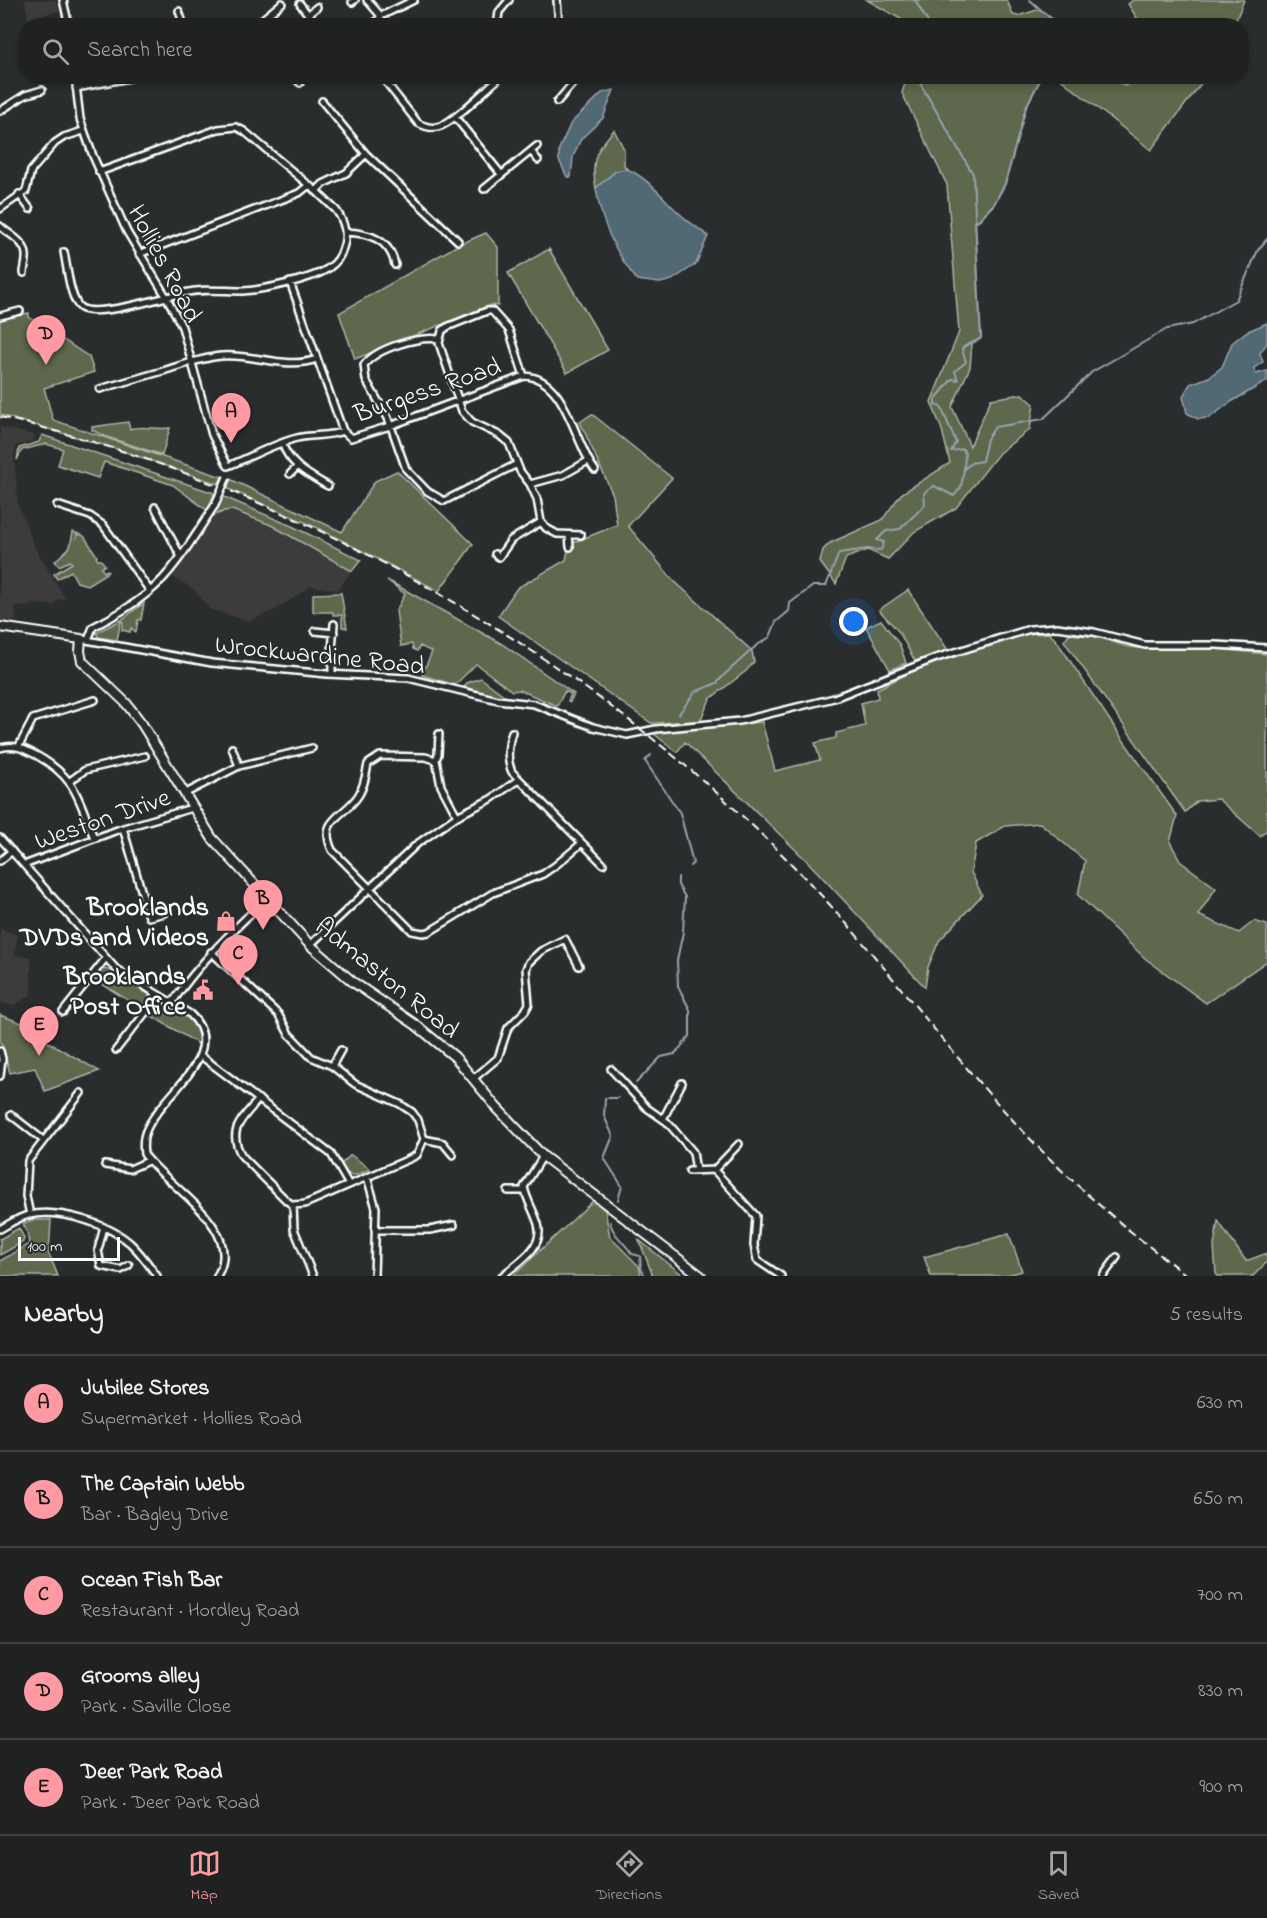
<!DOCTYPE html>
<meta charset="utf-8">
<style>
body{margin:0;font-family:"Indie Flower",sans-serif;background:#282a2a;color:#f1f3f6}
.scale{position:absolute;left:18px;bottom:15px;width:102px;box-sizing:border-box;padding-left:6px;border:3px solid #fff;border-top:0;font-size:16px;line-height:21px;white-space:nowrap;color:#fff;-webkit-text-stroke:4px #2a2d2e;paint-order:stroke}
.you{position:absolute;left:854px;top:622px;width:21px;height:21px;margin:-15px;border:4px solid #fff;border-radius:50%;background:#1a73e8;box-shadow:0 0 0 9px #1a73e833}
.badge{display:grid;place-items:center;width:39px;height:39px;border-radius:50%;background:#ff9aa2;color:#111;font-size:20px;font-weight:700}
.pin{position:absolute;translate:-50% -50px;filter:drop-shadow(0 2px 3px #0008)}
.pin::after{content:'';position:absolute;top:32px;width:21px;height:18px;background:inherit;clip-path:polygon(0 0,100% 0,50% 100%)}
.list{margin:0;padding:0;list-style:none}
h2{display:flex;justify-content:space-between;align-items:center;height:78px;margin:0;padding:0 24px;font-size:26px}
h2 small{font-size:20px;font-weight:400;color:#a2a4a5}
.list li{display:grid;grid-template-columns:39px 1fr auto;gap:18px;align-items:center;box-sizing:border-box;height:96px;padding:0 24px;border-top:2px solid #3d3f40}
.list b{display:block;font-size:22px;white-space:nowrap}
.list p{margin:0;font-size:20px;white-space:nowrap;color:#a2a4a5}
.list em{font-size:20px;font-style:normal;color:#a2a4a5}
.icon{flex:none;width:33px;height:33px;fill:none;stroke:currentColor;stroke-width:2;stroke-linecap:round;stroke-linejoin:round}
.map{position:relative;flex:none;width:1267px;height:1276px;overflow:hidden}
.search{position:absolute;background:#202222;box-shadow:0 3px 9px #0003;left:18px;right:18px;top:18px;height:66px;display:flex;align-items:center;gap:15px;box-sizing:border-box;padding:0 21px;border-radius:24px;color:#a2a4a5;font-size:22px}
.sheet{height:558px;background:#202222}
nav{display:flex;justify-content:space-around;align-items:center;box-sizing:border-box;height:84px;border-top:2px solid #3d3f40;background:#202222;font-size:16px;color:#a2a4a5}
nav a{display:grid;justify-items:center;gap:3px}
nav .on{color:#ff9aa2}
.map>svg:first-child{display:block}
.built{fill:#3e3a3a}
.green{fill:#5d674e;stroke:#aeb3a6;stroke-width:1.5}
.water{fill:#516875;stroke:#97a4ac;stroke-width:1.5}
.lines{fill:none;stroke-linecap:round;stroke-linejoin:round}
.stream{stroke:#97a4ac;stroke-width:2}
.street-casing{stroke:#fff;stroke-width:10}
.secondary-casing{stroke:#fff;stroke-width:12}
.street{stroke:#2a2d2e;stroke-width:5}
.secondary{stroke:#2a2d2e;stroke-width:8}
.rail{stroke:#fff;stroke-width:2;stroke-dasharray:9 4.5;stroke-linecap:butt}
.street-bridge-casing{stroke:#fff;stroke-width:10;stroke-linecap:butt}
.street-bridge{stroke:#2a2d2e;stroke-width:5}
.labels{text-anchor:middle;stroke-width:4.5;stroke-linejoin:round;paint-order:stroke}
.street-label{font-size:26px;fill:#fff;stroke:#2a2d2e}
.poi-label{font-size:26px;font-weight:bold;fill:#fff;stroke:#2a2d2e;text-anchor:end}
</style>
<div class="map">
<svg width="1267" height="1276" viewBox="0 0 1267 1276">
<rect width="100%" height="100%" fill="#2a2d2e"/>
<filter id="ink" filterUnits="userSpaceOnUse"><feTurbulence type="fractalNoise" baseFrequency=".0167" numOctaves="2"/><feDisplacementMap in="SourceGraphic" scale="12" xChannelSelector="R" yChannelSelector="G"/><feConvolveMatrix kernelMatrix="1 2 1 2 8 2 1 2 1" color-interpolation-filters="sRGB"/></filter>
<g filter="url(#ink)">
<path class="built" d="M 25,0 L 56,0 L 59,11 L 28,18 Z
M 0,427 L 35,435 L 33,441 L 16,446 L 14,455 L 18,504 L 35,548 L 65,598 L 57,600 L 55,605 L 32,604 L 32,606 L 15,607 L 16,621 L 0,621 Z
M 232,510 L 271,525 L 352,571 L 338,590 L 311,586 L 275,610 L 249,621 L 211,610 L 193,589 L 173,577 L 183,558 L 214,516 L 224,511 Z
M 0,928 L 17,935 L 15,955 L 31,957 L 31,995 L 13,1006 L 0,1002 Z"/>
<path class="green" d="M 867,0 L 1007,0 L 1013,15 L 1018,16 L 1040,9 L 1060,25 L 911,25 Z
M 1133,0 L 1244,0 L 1234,25 L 1142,26 L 1128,4 Z
M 907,77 L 1042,77 L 1026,107 L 1005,184 L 994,204 L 975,223 L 981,338 L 972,343 L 970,367 L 952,407 L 970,446 L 991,399 L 1022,394 L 1034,404 L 1030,429 L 999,453 L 956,508 L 914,532 L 888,559 L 868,550 L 846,558 L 836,584 L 820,562 L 823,550 L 830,543 L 882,520 L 901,494 L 950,463 L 942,430 L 931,402 L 959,332 L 947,185 L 902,93 Z
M 1058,77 L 1111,77 L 1125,86 L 1139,77 L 1206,77 L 1151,150 Z
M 614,130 L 624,149 L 624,165 L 627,169 L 616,171 L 596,188 C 590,161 596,150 614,130 Z
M 486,233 L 498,247 L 498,306 L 491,305 L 355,359 L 339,313 L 458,245 Z
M 549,249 L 608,350 L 567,373 L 508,273 Z
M 29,313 L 29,317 L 89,357 L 94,372 L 44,388 L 53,420 L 222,477 L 218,484 L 117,449 L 0,415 L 0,319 Z
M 592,414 L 672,478 L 628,526 L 673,580 L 752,651 L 754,662 L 746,671 L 710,699 L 700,721 L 651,723 L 498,616 L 517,588 L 566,560 L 568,550 L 575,542 L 617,525 L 613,495 L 580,422 Z
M 128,422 L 130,429 C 142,425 156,430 170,428 L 162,455 L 107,437 L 92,430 L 92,427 Z
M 42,435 L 214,493 L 208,511 L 173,485 L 104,462 L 98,478 L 58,465 L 63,449 L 46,444 L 22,450 L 17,460 L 19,448 L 39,442 Z
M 397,471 L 473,544 L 439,591 L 318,528 L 224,487 L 227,479 L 232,480 L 342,532 L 375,481 Z
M 222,496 L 294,527 L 361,560 L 352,571 L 271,525 L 232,510 L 224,511 L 214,516 L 212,515 Z
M 73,532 L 77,533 L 77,537 L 79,534 L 84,536 L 97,556 L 96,557 L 98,560 L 101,560 L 105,565 L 101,568 L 104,572 L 107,570 L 108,572 L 87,585 L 77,582 L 71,571 L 57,579 L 54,574 L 72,563 L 70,561 L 59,566 L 55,561 L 70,547 Z
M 387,580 L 502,644 L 574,694 L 570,702 L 568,701 L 571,694 L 565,691 L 557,706 L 520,690 L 512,691 L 476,664 L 455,685 L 422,675 L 432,652 L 420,646 L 417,651 L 413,649 L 412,644 L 401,646 L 396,611 L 405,594 Z
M 908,590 L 948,650 L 915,661 L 899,632 L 879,610 Z
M 341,593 L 347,628 L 342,627 L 342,615 L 333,615 L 333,612 L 313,612 L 313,594 Z
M 144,603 L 141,620 L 138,620 L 136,632 L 131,628 L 130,632 L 122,630 L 123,622 L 121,621 L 117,640 L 98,637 L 97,633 L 99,631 L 121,620 Z
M 881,620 L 900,645 L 906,663 L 890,670 L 866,627 Z
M 1049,633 L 1056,640 L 1121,737 L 1177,816 L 1170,842 L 1181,862 L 1216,888 L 1198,915 L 1239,933 L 1254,921 L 1267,925 L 1267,961 L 1206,1003 L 1146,959 L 1078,895 L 1085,861 L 1040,823 L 1005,826 L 976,843 L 971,872 L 982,895 L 939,941 L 928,967 L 925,987 L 808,862 L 685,742 L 677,752 L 653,733 L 762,722 L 775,771 L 820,760 L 815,743 L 836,738 L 836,733 L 865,726 L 861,703 L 878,698 L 877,689 L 917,669 L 972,651 L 995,645 L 1026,634 Z
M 1069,634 L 1099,637 L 1125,646 L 1145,649 L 1217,649 L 1267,654 L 1267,830 L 1260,836 L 1218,799 L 1197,801 L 1185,812 L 1064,641 Z
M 481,678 L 505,696 L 503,698 L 464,687 L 467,683 Z
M 102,969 L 112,970 L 148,994 L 151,1000 L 145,1011 L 94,979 Z
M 159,1004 C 179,1005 203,1023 200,1045 L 150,1015 Z
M 0,1015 L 22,1023 L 22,1027 L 99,1071 L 45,1091 L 35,1068 L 10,1073 L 2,1044 L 0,1043 Z
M 351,1155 L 370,1169 C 355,1176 350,1181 341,1164 Z
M 594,1200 L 605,1210 L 610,1237 L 639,1266 L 641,1276 L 513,1276 Z
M 32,1220 L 51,1220 L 49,1254 L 58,1276 L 0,1276 L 0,1261 L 29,1244 L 27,1232 L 23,1224 Z
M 1218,1221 L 1246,1261 L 1267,1253 L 1267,1262 L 1253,1276 L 1218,1276 L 1216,1274 L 1214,1246 Z
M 19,1228 L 24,1238 L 23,1242 L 0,1255 L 0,1239 Z
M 1009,1234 L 1022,1271 L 1004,1276 L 931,1276 L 924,1257 Z
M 639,1240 L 684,1276 L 653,1276 Z"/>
<path class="water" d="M 614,90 L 603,118 L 581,139 L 573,157 L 571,177 L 567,177 L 559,160 L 559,149 L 571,123 L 602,93 Z
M 627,169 C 648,178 662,197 678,212 C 687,221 698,228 708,236 L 696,264 L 672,280 L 660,283 L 637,280 C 616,254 601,222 596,188 L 616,171 Z
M 1267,323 L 1267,343 L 1260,353 L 1263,362 L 1254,368 L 1256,374 L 1267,371 L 1267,381 L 1231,402 L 1209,418 L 1198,419 L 1187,413 L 1183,396 L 1190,384 L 1209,377 L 1222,367 L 1232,343 L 1246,332 Z"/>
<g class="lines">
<path class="stream" d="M 915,0 L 930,26
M 1030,0 L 1059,26
M 923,76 L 921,85 L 973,174 L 981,338 C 975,344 967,342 962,349 L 966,362 L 955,371 L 958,380 L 952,379 L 935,400 L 935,405 L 941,407 L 956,442 L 951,451 L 963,449 L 965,454 L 964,469
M 977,222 L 994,204 L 1005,184 L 1026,107 L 1042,76
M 679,714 L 695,692 L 717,683 L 724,675 L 756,646 L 770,637 L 776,622 L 789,611 L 790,603 L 813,586 L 826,586 L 839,553 L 867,549 L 881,550 L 884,542 L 877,540 L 886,531 L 900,529 L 925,505 L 924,493 L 934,486 L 954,496 L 961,487 L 964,469 L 971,463 L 982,461 L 987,439 L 995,427 L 1043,419 L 1092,372 L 1167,329 L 1193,324 L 1236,300 L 1258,250 L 1267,239
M 651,755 L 645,761 L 680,813 L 693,863 L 690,866
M 636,1083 L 661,1057 L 675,1054 L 690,1036 L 690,1010 L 678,986 L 677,960 L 683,932 L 685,897 L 678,885 L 678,877
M 618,1098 L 605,1098 L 604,1116 L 613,1136 L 604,1158 L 622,1186 L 618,1200
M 610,1222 C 612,1234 625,1243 632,1254 L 640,1256 L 641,1269 L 645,1276"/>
<g class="street-casing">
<path id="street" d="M 63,0 L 69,26
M 367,0 L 381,16
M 557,0 L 559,26
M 352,2 L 355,0
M 300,4 L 317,26
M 179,11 L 184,26
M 309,14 L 317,7
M 170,26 L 182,21
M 254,26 L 282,3
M 373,26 L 381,16 L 414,0
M 497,26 L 499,12 L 509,0
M 75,76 L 80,119 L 93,156 L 127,232 L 167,298 L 182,327 L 212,435 L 228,466
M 293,76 L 300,83
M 381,76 L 418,123 C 425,127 433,129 441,126 C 457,119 483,92 497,80 L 498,76
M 76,88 L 140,76
M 322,101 L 366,154 L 458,241
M 557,102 L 579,76
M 0,111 L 25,95 L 42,90
M 455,117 L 501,174
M 531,151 L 538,160
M 484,189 L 537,146
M 316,191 L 323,184 L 346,173 L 366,154
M 19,194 L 30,209
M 0,209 L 26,191 L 31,171 L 55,143 L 64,137 L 83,131
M 0,226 C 9,235 28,242 26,259 C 26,264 24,268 24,273
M 345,232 C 369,233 390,239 395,265
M 64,252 C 67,266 70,301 81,308 C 97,318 164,297 183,293 C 203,288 223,291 243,291 C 262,290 315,279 330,267 C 336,263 341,255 343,248 C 348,235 344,221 336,210 L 316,191 L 244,131 L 236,127 L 218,129 L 99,172
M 139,254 L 299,193 L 309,185
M 290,282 L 343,431 L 351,438 L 390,426 L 524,376
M 0,316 L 20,311
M 439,339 C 418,336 377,348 364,365 L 366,380 L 388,418 L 406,469 L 427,491 L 444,501 L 517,464
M 524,376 L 509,330 L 492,311 L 487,311 L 447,327 L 442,331 L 439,343 L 462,411 L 472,422 L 499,435 L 509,443 L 520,471 L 530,484 L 537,499 L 541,522 L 546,528 L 557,534 L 581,535
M 524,376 C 567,377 574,444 595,470
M 100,389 C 121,383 142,377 163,371 C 182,365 201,358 221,356 C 253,353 286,370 317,359
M 282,443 C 290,466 309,475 328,486
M 228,466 C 251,457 273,444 297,438 C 312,434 329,437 343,431
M 290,474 L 297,467
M 530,484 L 563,475 L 588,461
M 57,505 L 90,516 L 103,525 L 150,591
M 155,507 L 180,555
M 569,535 L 570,547
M 495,554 L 499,557 L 511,540 L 541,522
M 315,631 L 334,633
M 81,639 L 212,663 L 327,674 L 408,678 L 498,700 L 534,704 L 593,727 L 627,735 L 656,729 L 740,721 L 834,698 L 936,658 L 1030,629 L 1057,627 L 1094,632 L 1145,645 L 1216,645 L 1267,648
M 88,640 L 93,627 C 113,617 132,606 149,592 C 174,572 197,532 215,505
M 332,651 L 334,624
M 332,674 L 332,660
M 512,732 C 508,745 506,759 512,772 L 603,864
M 19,746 L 33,719 L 95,700
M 0,748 C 15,744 22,748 36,755 C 77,778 78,798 94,838
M 232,748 L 239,766
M 436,760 L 438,754 L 439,734
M 70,781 L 85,770 L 145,756
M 184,794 L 239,766 L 312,748
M 457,816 L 441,786 L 436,760 L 425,757 L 380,756 L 368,764 C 366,775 364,787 358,796 C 344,817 318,819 332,850 L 412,931 L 423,933 L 429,932 L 493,893 L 543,874 L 556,865 L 582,843
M 123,828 L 149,917 L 165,913
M 0,838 L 116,969 L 190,1014 C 232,1053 160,1095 146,1131 C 143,1138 143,1147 144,1154 C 166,1186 246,1228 217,1276
M 0,861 L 12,851
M 24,865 L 120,829 L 192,808
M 310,945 L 417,844 L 457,816 L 491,799 L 518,780
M 211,952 L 278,1014 L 289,1034 L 311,1057 L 332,1066 L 355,1084 L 400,1104 L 412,1112 L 418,1120 L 424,1139 L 417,1155 L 409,1159 L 305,1204 L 293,1205 L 287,1201 L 242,1156 C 226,1130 243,1118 259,1099
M 172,1003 C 199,963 232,931 267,898
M 63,1012 L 106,958
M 116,1050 L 146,1012 L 156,994
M 0,1051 L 2,1059 L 0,1076
M 201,1056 L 331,1154 L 349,1185
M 332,1066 L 341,1050
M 611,1069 L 647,1108 L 667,1122 L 693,1152 L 696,1171
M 473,1079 L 498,1058 L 508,1028 L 525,1011 L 529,1004 L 526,969 L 529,962 L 541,951 L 565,939 L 579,966
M 11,1115 L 43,1140
M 663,1119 L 682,1083
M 424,1139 L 443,1143 L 453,1155
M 105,1165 L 130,1169 L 148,1161
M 714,1170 L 739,1144
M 689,1171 L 714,1170 L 756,1216 L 754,1245 L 757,1260 L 781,1276
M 367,1177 L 376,1208 L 374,1276
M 508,1191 L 525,1191
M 293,1205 L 294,1229 L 313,1276
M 30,1215 L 26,1196 L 28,1161 L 81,1093
M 104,1227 L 98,1250 L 101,1266 L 121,1270 L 129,1265
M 0,1229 C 9,1224 19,1217 29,1215 C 59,1208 108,1224 130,1243 C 141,1253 149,1265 157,1276
M 375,1230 L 430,1230 L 454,1225
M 502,1276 C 517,1263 545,1248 538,1224 C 534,1211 527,1201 524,1187 L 543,1156
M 1103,1276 L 1117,1257"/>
</g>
<g class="secondary-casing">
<path id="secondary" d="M 0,627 L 81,639 L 80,651 L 82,661 L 126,703 L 142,724 L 212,838 L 310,945 L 353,982 L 416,1025 L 455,1057 L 497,1108 L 543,1156 L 701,1276"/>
</g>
<use href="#street" class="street"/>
<use href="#secondary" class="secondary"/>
<path class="rail" d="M 0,417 C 293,485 597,659 804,877 C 877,953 938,1039 1009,1116 C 1062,1175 1124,1229 1188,1276"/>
<g class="street-bridge-casing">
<path id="street-bridge" d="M 215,505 L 227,477"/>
</g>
<use href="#street-bridge" class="street-bridge"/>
</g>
</g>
<defs>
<g id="shop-bare" transform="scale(1.62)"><path d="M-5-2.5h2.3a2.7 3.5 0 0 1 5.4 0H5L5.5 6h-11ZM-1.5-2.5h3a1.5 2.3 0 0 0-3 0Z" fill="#ff9aa2" stroke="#2a2d2e" stroke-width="2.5" paint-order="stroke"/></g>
<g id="civic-bare" transform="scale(1.62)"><path d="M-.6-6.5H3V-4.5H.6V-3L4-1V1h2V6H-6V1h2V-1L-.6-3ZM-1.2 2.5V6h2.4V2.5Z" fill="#ff9aa2" stroke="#2a2d2e" stroke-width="2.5" paint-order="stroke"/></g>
</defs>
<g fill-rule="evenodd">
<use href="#shop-bare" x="226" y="921"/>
<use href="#civic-bare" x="203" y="990"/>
</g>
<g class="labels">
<g class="street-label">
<text transform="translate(166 263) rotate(62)" y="9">Hollies Road</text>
<text transform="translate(427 389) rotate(-19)" y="9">Burgess Road</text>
<text transform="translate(320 654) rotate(6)" y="9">Wrockwardine Road</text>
<text transform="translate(102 818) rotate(-19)" y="9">Weston Drive</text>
<text transform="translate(388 977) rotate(39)" y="9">Admaston Road</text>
</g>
<g class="poi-label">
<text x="209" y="915">Brooklands<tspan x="209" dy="30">DVDs and Videos</tspan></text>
<text x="186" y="984">Brooklands<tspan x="186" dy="30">Post Office</tspan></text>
</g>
</g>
</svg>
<div class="scale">100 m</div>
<div class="you"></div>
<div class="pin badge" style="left:231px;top:443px">A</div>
<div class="pin badge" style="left:263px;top:930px">B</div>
<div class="pin badge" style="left:238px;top:985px">C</div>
<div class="pin badge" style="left:46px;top:365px">D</div>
<div class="pin badge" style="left:39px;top:1056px">E</div>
<div class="search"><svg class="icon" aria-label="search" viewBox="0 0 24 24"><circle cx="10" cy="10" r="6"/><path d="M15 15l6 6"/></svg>Search here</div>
</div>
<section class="sheet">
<h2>Nearby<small>5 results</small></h2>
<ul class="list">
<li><span class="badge">A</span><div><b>Jubilee Stores</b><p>Supermarket · Hollies Road</p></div><em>630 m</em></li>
<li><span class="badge">B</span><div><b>The Captain Webb</b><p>Bar · Bagley Drive</p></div><em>650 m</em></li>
<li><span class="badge">C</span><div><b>Ocean Fish Bar</b><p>Restaurant · Hordley Road</p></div><em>700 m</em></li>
<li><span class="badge">D</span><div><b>Grooms alley</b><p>Park · Saville Close</p></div><em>830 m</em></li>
<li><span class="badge">E</span><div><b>Deer Park Road</b><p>Park · Deer Park Road</p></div><em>900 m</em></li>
</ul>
</section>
<nav>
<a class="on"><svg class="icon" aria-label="map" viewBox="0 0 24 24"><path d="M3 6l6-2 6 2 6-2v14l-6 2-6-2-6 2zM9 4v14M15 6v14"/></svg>Map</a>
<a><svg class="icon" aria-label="directions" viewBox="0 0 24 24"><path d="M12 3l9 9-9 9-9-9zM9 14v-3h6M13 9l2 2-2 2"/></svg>Directions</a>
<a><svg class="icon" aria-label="saved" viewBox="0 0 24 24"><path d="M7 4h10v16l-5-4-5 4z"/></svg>Saved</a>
</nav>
